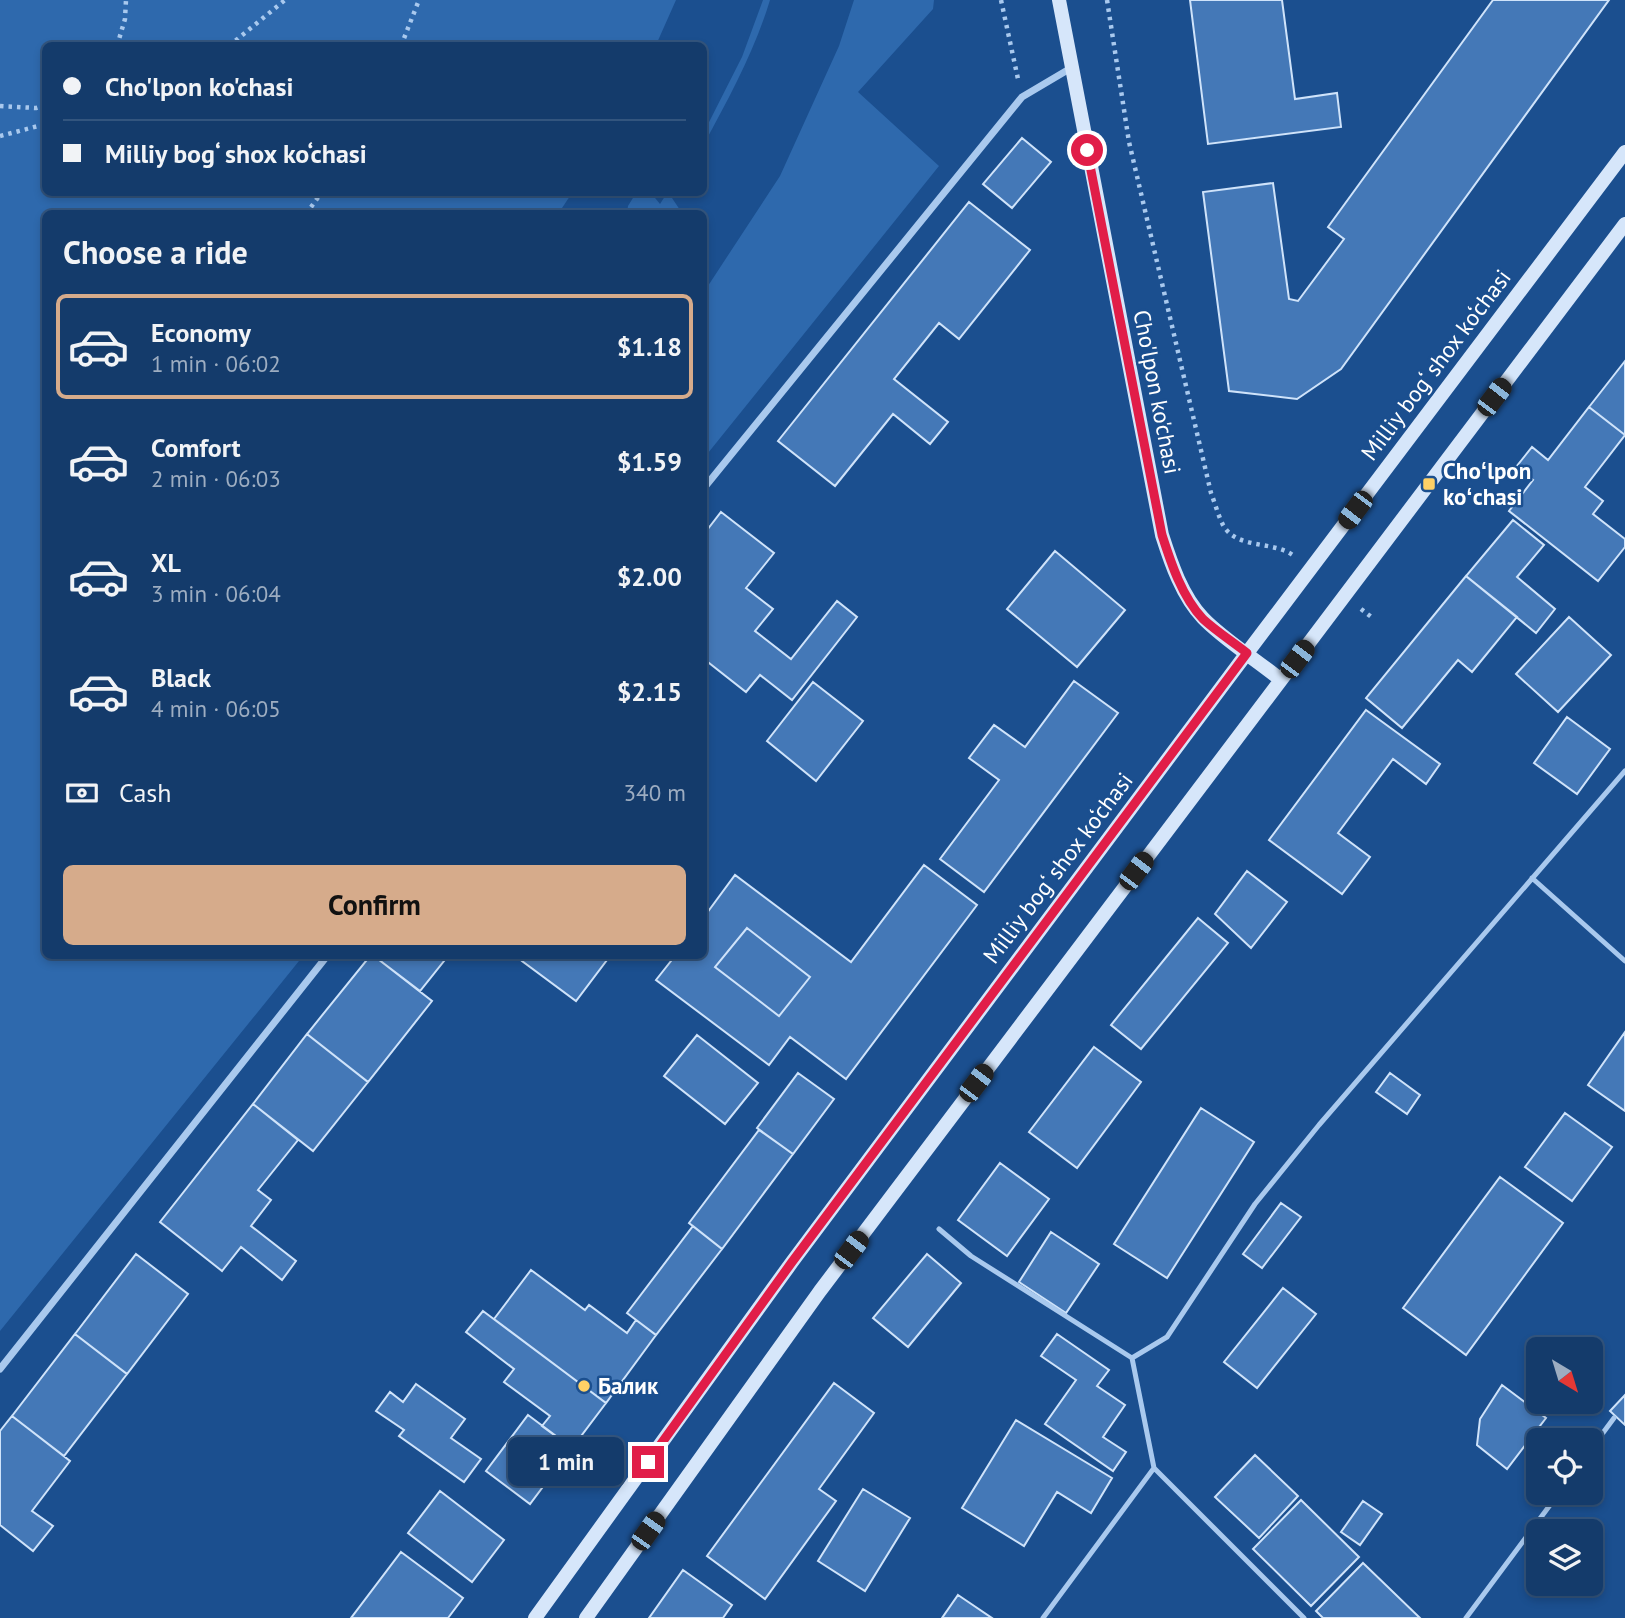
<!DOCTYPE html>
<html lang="en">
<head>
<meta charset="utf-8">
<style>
	body { margin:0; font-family:"PT Sans",sans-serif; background:#1d4271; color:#f1f3f6; height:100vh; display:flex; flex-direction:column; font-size:26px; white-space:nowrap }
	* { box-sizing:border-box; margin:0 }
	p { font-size:23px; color:#9dadc1 }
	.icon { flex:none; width:38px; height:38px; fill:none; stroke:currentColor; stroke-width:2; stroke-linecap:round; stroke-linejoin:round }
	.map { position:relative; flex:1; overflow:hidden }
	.drawer { position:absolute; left:42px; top:210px; width:665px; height:749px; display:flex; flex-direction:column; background:#143b6b; border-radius:10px; box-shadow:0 4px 10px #0003,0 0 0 2px #33557e }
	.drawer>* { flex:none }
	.banner { position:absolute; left:42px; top:42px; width:665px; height:154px; border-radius:10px; box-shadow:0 4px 10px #0003,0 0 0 2px #33557e; display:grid; align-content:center; height:154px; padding:0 21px; background:#143b6b }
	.needle { width:46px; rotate:142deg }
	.fabs { position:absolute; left:1526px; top:1337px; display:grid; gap:14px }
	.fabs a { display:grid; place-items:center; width:77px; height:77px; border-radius:10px; background:#143b6b; box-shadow:0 4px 10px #0003,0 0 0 2px #33557e; font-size:35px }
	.end { position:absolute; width:32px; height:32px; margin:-16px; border:9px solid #e11d48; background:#fff; box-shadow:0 0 0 4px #fff }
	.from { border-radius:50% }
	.bubble { position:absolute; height:49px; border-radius:10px; background:#143b6b; box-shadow:0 4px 10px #0003,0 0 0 2px #33557e; font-size:23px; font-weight:700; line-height:49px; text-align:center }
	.car { position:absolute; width:21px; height:42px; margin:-21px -10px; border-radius:9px; box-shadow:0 0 5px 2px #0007; background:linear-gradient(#222 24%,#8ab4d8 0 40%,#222 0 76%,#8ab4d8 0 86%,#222 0) }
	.banner b { display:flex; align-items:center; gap:24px; height:66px; font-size:26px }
	.banner b+b { border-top:2px solid #33557e }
	.banner i { width:18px; height:18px; background:#f1f3f6 }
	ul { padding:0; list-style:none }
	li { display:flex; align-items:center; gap:21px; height:105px; margin:0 14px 10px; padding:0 7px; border:4px solid transparent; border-radius:10px }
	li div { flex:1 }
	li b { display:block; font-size:26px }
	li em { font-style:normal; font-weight:700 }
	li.on { border-color:#d6ab8b }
	li>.icon { width:63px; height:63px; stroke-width:1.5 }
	h2 { padding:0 21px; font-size:32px; line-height:84px }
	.pay { display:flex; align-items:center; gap:18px; height:77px; padding:0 21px; font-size:26px }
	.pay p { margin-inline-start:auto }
	.cta { display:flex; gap:14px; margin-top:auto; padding:14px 21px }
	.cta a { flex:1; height:80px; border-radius:10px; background:#d6ab8b; color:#111; font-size:28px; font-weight:700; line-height:80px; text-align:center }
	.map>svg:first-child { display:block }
	.green { fill:#2e69ad }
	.building { fill:#4478b7; stroke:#cfe3fa; stroke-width:2; fill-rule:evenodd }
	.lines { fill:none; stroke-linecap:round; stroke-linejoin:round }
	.path { stroke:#a9c9ee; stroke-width:4.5; stroke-dasharray:3.5 5; stroke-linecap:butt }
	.lane { stroke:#a9c9ee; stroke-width:5 }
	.street { stroke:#a9c9ee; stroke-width:7 }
	.secondary { stroke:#d6e6fa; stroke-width:14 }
	.route { stroke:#e11d48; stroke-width:9 }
	.poi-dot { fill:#ffd166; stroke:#1b4f8f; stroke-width:2.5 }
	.labels { text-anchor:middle; stroke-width:5; stroke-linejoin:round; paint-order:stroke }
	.street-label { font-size:23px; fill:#fff; stroke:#1b4f8f }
	.poi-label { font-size:23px; font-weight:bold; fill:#fff; stroke:#1b4f8f; text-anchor:start }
</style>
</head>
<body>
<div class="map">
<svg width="1625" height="1618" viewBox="0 0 1625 1618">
	<rect width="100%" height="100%" fill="#1b4f8f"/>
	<!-- green -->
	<path class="green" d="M0 0H676L656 45 46 46V192L572 193 558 214H46V956H303L0 1331Z
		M763 0H770C755 50 729 98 704 144V132L742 57Z
		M854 0H934L933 9 858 92 939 166 704 458V292L780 176 839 46Z
		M636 193H651L660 204 667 193H675L672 198 682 213H627L628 206Z"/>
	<!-- building -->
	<path class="building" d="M1190 0H1282L1295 99 1337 93 1341 127 1208 144Z
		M1493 0H1609L1341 369 1297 399 1229 391 1203 192 1273 183 1289 299 1298 301 1344 239 1328 227Z
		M1022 138 1051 162 1012 208 983 184Z
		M969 202 1030 250 959 339 939 323 894 379 948 422 930 444 893 414 835 486 778 441Z
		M1625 361V435L1589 407Z
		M1589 407 1625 435 1585 487 1603 501 1593 514 1625 539V547L1598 581 1509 511 1533 480 1516 467 1532 447 1548 460Z
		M721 512 774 553 746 588 773 609 755 631 791 659 837 601 857 617 792 700 760 675 746 692 704 659V534Z
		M1513 520 1544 545 1517 577 1555 609 1536 633 1466 576Z
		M1055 551 1125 610 1077 667 1007 609Z
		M1466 576 1517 617 1472 672 1458 660 1402 728 1366 698Z
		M1569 617 1611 655 1558 712 1516 674Z
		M1074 681 1118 713 984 892 940 859 999 780 969 758 994 725 1025 747Z
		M813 682 863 721 816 781 767 741Z
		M1366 710 1440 764 1426 784 1393 759 1338 833 1370 857 1342 894 1269 840Z
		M1567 717 1610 749 1577 794 1534 763Z
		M924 865 977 905 846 1079 790 1037 769 1065 656 980 675 956H704V917L735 875 851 962ZM747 928 810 977 779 1016 715 967Z
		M1247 871 1287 902 1251 948 1215 914Z
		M1198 918 1228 943 1141 1049 1111 1025Z
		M747 928 810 977 779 1016 715 967Z
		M370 956H374L432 1001 368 1082 307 1034Z
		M374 956H448L420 991Z
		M526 956H610L576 1001 522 961Z
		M1625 1032V1111L1588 1085Z
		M307 1034 368 1082 313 1151 253 1104Z
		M697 1035 758 1083 725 1124 664 1076Z
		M1094 1047 1141 1082 1077 1168 1029 1132Z
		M798 1073 834 1099 793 1154 757 1128Z
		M1390 1073 1420 1095 1407 1114 1376 1092Z
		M253 1104 298 1140 258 1190 271 1200 251 1226 296 1261 282 1280 241 1247 222 1271 160 1222Z
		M1201 1108 1254 1142 1167 1278 1114 1244Z
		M1565 1113 1612 1147 1572 1201 1525 1167Z
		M759 1130 793 1154 722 1249 689 1223Z
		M1000 1163 1049 1199 1007 1256 958 1220Z
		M1500 1177 1563 1223 1466 1355 1403 1308Z
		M1281 1203 1301 1217 1262 1268 1243 1254Z
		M693 1226 722 1249 656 1335 627 1313Z
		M1051 1232 1099 1264 1066 1313 1019 1282Z
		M136 1254 188 1294 127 1374 75 1334Z
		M927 1254 961 1283 908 1347 873 1318Z
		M531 1270 585 1310 589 1305 627 1333 636 1320 656 1335 606 1403 494 1319Z
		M1283 1288 1316 1314 1257 1388 1224 1362Z
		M483 1311 606 1403 572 1448 542 1426 550 1416 504 1382 514 1369 466 1332Z
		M75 1334 127 1374 64 1456 12 1416Z
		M1057 1334 1109 1370 1097 1386 1125 1405 1103 1437 1126 1452 1113 1471 1045 1424 1076 1380 1041 1356Z
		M834 1383 874 1413 819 1489 836 1501 765 1599 707 1556Z
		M416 1384 465 1419 451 1438 481 1459 464 1482 399 1436 404 1430 376 1411 390 1392 403 1402Z
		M1502 1385 1546 1418 1507 1469 1477 1445 1480 1419Z
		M1625 1395V1425L1610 1411Z
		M528 1415 572 1448 530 1504 486 1471Z
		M12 1416 70 1461 32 1511 53 1526 33 1551 0 1525V1431Z
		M1016 1420 1112 1478 1091 1513 1057 1492 1024 1546 962 1508Z
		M1255 1455 1298 1496 1259 1538 1215 1497Z
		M863 1489 910 1518 865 1591 818 1561Z
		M440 1491 504 1540 472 1582 408 1533Z
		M1301 1500 1359 1557 1311 1606 1253 1549Z
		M1363 1501 1382 1514 1360 1545 1341 1532Z
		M401 1552 463 1598 448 1618H351Z
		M1363 1563 1420 1618H1323L1316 1611Z
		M683 1570 732 1605 723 1618H649Z
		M958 1595 992 1618H942Z"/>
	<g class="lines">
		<!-- path -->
		<path class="path" d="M1001 0 1018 79
			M1107 0 1129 142 1211 493C1215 503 1218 515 1223 525 1237 550 1273 540 1294 556
			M117 46 125 19 126 0
			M229 46 285 0
			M401 46 419 0
			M0 106 36 108 46 105
			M0 136 46 124
			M306 214 322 192
			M1361 609 1374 619"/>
		<!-- lane -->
		<path class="lane" d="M1532 878 1625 961
			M939 1229 971 1256 1132 1358
			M1591 1449 1614 1418
			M1154 1468 1304 1618
			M1043 1618 1154 1468 1132 1358 1167 1337 1255 1204 1319 1125 1625 771
			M1466 1618 1559 1493"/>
		<!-- street -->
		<path class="street" d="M704 488 1022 97 1071 68
			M0 1369 327 956"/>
		<!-- secondary -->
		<path class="secondary" d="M1059 0 1162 535C1171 563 1182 596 1203 618 1223 639 1258 661 1281 680
			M535 1618 792 1262 1247 653 1625 152
			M586 1618 820 1291 1625 224"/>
	</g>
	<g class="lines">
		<!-- route -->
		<path class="route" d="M648 1462 792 1262 1247 653C1233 642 1216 631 1203 619 1182 597 1171 563 1162 535L1087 150"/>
	</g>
	<!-- markers -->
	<g class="poi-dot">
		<rect x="1422" y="477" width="14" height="14" rx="3.5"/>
		<circle cx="584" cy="1386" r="7"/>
	</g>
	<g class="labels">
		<!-- street labels -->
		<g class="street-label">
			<text transform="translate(1436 365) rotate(-53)" y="8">Milliy bog‘ shox ko‘chasi</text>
			<text transform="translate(1157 392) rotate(79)" y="8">Cho'lpon ko'chasi</text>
			<text transform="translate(1058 868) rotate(-53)" y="8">Milliy bog‘ shox ko‘chasi</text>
		</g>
		<!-- poi labels -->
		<g class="poi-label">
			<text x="1443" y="479">Choʻlpon<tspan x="1443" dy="26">koʻchasi</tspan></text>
			<text x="598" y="1394">Балик</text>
		</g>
	</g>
</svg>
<div class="fabs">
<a><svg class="needle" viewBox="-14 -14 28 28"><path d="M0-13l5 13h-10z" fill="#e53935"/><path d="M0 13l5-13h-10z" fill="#9dadc1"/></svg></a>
<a><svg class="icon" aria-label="locate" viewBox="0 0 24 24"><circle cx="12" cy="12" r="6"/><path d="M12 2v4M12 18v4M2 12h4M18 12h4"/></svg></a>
<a><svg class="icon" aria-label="layers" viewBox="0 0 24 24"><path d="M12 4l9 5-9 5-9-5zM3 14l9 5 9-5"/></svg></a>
</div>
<i class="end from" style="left:1087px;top:150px"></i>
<i class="end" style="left:648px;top:1462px"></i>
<div class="bubble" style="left:508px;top:1437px;width:116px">1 min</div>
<i class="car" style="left:1494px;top:397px;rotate:37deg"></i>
<i class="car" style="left:1355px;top:510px;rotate:217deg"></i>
<i class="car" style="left:1297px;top:659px;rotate:37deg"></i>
<i class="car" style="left:1136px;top:871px;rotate:37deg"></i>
<i class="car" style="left:976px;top:1083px;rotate:37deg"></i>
<i class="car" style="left:851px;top:1250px;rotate:37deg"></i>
<i class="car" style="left:648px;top:1531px;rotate:35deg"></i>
<div class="banner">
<b><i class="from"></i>Cho'lpon ko'chasi</b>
<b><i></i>Milliy bog‘ shox ko‘chasi</b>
</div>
<section class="drawer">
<h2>Choose a ride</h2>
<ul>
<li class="on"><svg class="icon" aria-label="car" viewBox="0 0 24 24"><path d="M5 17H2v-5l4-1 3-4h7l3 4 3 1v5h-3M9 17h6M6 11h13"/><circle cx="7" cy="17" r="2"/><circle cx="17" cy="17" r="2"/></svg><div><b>Economy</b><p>1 min · 06:02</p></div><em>$1.18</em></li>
<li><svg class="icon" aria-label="car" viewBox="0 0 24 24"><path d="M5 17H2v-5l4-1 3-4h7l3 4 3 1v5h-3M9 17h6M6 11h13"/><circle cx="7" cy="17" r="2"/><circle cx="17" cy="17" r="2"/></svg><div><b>Comfort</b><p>2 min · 06:03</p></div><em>$1.59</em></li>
<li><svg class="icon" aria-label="car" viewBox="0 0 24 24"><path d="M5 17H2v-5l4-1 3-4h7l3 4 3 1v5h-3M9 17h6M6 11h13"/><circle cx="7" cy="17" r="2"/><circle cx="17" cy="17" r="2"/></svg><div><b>XL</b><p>3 min · 06:04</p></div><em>$2.00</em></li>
<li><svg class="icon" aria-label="car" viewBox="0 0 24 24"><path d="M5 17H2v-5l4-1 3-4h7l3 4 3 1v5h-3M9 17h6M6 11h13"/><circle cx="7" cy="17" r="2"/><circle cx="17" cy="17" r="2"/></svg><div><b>Black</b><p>4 min · 06:05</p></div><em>$2.15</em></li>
</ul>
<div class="pay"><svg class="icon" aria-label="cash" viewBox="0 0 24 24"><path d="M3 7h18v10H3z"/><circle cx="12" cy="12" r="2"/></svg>Cash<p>340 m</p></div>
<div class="cta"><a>Confirm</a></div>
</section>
</div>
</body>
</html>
